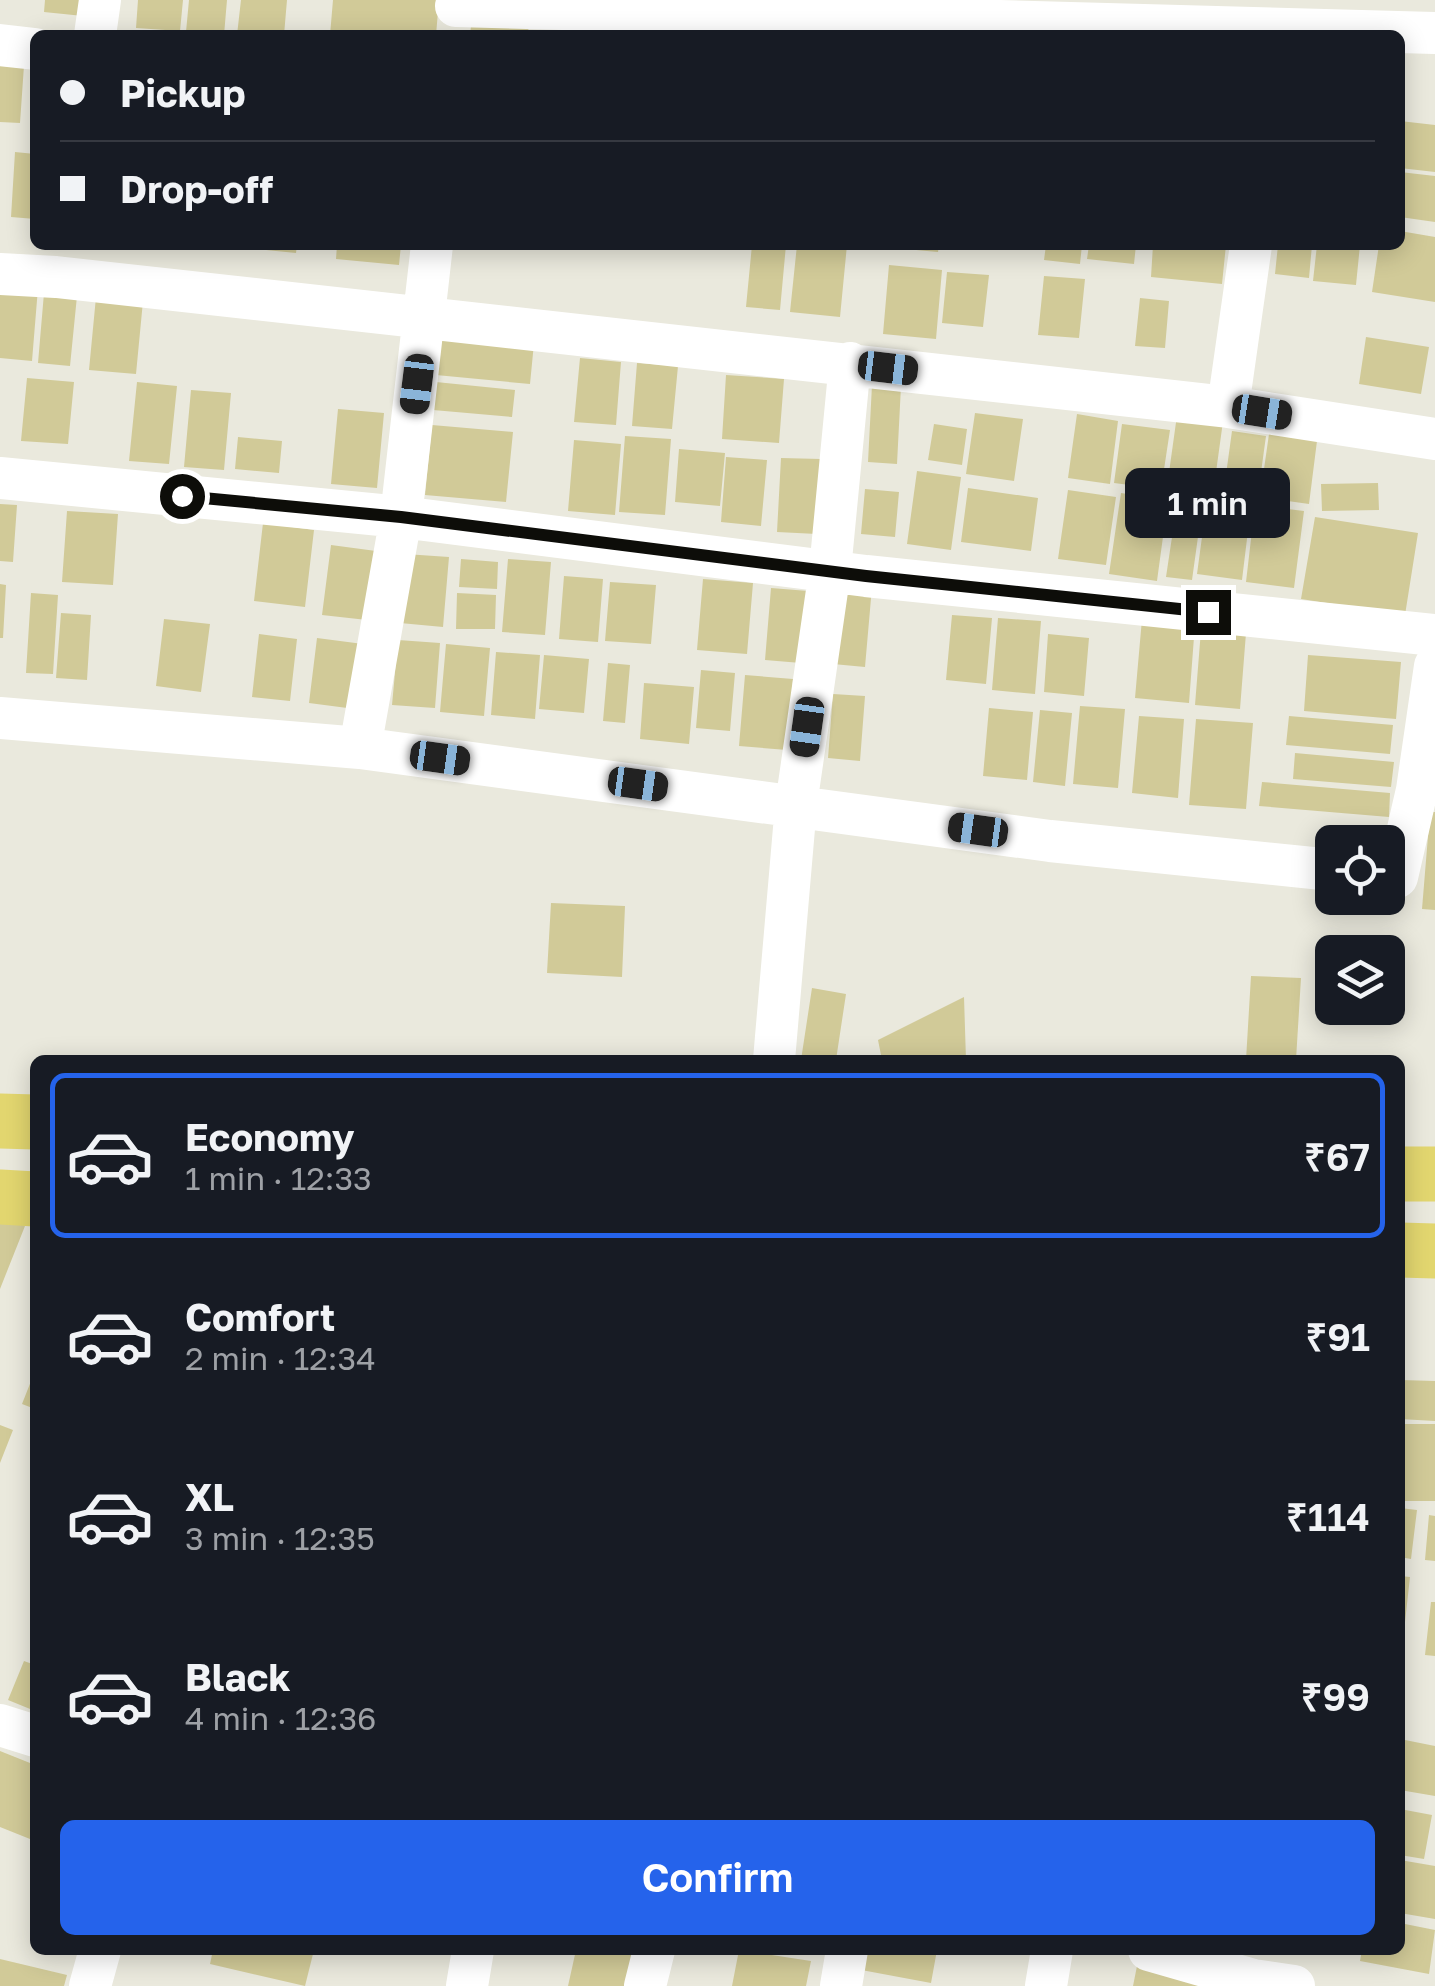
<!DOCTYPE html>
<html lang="en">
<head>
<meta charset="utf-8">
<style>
	body { margin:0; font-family:"Golos Text",sans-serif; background:#242831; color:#f1f3f6; height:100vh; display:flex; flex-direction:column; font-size:38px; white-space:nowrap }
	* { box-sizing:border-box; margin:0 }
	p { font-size:32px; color:#9ea1a6 }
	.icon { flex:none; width:55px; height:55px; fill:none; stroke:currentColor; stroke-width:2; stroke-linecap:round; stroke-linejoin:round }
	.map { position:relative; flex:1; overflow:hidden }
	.drawer { position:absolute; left:30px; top:1055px; width:1375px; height:900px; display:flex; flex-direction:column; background:#171b24; border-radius:15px; box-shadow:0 5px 25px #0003 }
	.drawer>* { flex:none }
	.hud { position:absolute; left:30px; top:30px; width:1375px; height:220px; border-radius:15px; box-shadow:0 5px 25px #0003; display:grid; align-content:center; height:220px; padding:0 30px; background:#171b24 }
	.fabs { position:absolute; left:1315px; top:825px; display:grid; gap:20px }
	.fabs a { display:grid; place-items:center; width:90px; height:90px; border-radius:15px; background:#171b24; box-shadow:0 5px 25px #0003; font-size:50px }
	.end { position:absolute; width:45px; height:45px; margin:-22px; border:12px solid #0d0d09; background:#fff; box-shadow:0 0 0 5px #fff }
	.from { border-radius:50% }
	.bubble { position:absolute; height:70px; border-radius:15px; background:#171b24; box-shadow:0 5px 25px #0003; font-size:32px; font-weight:600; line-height:70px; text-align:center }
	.car { position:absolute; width:30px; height:60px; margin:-30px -15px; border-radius:12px; box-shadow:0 0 8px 2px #0007; background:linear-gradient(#222 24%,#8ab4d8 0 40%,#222 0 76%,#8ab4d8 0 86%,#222 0) }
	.hud b { display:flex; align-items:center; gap:35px; height:95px; font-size:38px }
	.hud b+b { border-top:2px solid #363941 }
	.hud i { width:25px; height:25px; background:#f1f3f6 }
	ul { padding:18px 0 0; list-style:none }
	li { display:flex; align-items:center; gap:30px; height:165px; margin:0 20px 15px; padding:0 10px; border:5px solid transparent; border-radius:15px }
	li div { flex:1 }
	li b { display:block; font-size:38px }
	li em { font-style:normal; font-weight:600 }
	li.on { border-color:#2563eb }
	li>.icon { width:90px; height:90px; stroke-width:1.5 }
	.button { display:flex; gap:20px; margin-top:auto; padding:20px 30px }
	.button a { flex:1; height:115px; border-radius:15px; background:#2563eb; color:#fff; font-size:40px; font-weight:600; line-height:115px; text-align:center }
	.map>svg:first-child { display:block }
	.building { fill:#d1ca98 }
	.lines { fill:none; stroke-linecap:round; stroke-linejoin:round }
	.minor { stroke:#fff; stroke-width:42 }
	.primary { stroke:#e2d66f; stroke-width:55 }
	.route { stroke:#0d0d09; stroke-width:12 }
</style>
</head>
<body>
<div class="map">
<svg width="1435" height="1986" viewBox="0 0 1435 1986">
	<rect width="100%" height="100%" fill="#eae9dd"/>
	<!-- building -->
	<path class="building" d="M45 0H95L93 17 44 12Z
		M138 0H183L180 31 136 28Z
		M189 0H227L224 35 186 32Z
		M241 0H287L284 35H237Z
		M333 0H439L436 35H330Z
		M472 17 529 21 528 35H470Z
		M0 50 25 51 20 123 0 122Z
		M1400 121 1435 125V172L1400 168Z
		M15 152 35 154V219L11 217Z
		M1400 172 1435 176V222L1400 217Z
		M1400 231 1435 237V302L1372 292 1379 245H1400Z
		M266 245H297L296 253 266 250Z
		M337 245H401L399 265 336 259Z
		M752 245H786L780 310 746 307Z
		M797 245H847L840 317 790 312Z
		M894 245H939L938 252 894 248Z
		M1046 245H1082L1080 264 1044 260Z
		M1089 245H1136L1134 264 1087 259Z
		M1153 245H1226L1222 284 1151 277Z
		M1278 245H1312L1309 278 1275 274Z
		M1317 245H1360L1356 285 1313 281Z
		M889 265 942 270 936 339 883 334Z
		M947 272 989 275 983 327 942 323Z
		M1044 276 1085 279 1079 338 1038 335Z
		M0 284 38 288 32 361 0 358Z
		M44 293 77 296 70 366 38 363Z
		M96 297 143 301 136 374 89 370Z
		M1140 298 1169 301 1165 348 1135 346Z
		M439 334 534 343 530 384 436 375Z
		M1366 337 1429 347 1421 394 1359 384Z
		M580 358 621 362 616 425 574 422Z
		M637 363 678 366 672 429 632 426Z
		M726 375 784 379 779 443 722 439Z
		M27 378 74 382 68 444 21 441Z
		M137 382 177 386 169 464 129 461Z
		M436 382 515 390 512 417 433 410Z
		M872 385 901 386 897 464 868 462Z
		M191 390 231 393 224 470 184 467Z
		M1178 408 1224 414 1213 494 1167 487Z
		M338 409 384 413 377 488 331 484Z
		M975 413 1023 419 1014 481 966 474Z
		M1077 414 1118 421 1110 484 1068 478Z
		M934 424 967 429 962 465 928 460Z
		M1122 424 1170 430 1161 489 1114 483Z
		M432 425 513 432 506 502 425 495Z
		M1270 427 1318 433 1309 504 1260 497Z
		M1232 431 1266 436 1258 494 1224 489Z
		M625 436 671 439 665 515 619 512Z
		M238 437 282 441 279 473 235 469Z
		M574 440 621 444 615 515 568 511Z
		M679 449 725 453 720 506 675 502Z
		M726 457 767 460 761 526 721 522Z
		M781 458 821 459 817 534 777 532Z
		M917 471 961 477 951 550 907 544Z
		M1378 483 1379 510 1322 511 1321 484Z
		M968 488 1038 498 1031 551 961 542Z
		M865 489 899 492 895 537 861 534Z
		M1068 490 1116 497 1106 565 1058 559Z
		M1121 493 1168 500 1157 581 1109 574Z
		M1207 500 1251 506 1242 580 1197 574Z
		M0 504 17 505 13 562 0 561Z
		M1177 504 1202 508 1192 580 1166 577Z
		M1255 505 1304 511 1294 588 1246 582Z
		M67 511 118 514 113 585 62 582Z
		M1315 517 1418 533 1405 615 1301 599Z
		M263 523 314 530 305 607 254 601Z
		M331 545 376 551 367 620 322 615Z
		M405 554 449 557 443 627 400 623Z
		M461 559 498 562 497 589 459 587Z
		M508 559 551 562 545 635 502 632Z
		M564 576 603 579 598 642 559 639Z
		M703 579 753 583 747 654 697 650Z
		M610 582 656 585 651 644 605 641Z
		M0 584 6 585 3 638H0Z
		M839 584 872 587 865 667 833 664Z
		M771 588 808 591 801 663 765 660Z
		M31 593 58 595 53 674 26 673Z
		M457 593 496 595 495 629H456Z
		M61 613 91 615 87 680 56 678Z
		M952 615 992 618 986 684 946 680Z
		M998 618 1041 621 1035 694 992 690Z
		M164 619 210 624 201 692 156 686Z
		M1142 619 1195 624 1189 703 1135 698Z
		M1201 630 1246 633 1240 709 1195 705Z
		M259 634 297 639 290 701 252 697Z
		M1048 634 1089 638 1084 696 1044 692Z
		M317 638 363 644 355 709 309 703Z
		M398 640 440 643 435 708 392 705Z
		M446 644 490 648 484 716 440 712Z
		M496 652 540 655 535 719 491 715Z
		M544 655 589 659 584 713 539 709Z
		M1308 655 1401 662 1396 719 1304 711Z
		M608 663 630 665 625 723 603 721Z
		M701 670 735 673 730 731 696 728Z
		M745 675 793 679 787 750 739 746Z
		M644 683 694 687 689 744 640 739Z
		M833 694 865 696 860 761 828 758Z
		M1080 706 1125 709 1118 788 1073 784Z
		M989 708 1033 712 1027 780 983 776Z
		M1040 710 1072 713 1065 786 1033 782Z
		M1139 716 1184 719 1178 798 1132 793Z
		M1289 716 1393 725 1390 754 1286 745Z
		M1196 719 1253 723 1246 809 1189 805Z
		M1295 753 1394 762 1391 787 1293 779Z
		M1262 782 1390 793 1389 817 1259 806Z
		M1430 812H1435V910L1422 909Z
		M551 903 625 906 622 977 547 973Z
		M1251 976 1301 978 1296 1060H1246Z
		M812 988 846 994 836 1060H801Z
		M964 997 966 1060H882L878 1040Z
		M0 1216 25 1226 0 1289Z
		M35 1371V1409L22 1404Z
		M1400 1380 1435 1381V1421L1400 1419Z
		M1400 1424H1435V1501H1400Z
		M0 1425 13 1430 0 1463Z
		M1400 1508 1417 1510 1411 1559 1400 1557Z
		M1429 1515 1435 1516V1561L1425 1560Z
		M1400 1576 1410 1577 1403 1640 1400 1639Z
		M1431 1602H1435V1656L1425 1655Z
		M24 1661 35 1665V1711L8 1700Z
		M1400 1739 1435 1746V1796L1400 1790Z
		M0 1751 35 1765V1841L0 1827Z
		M1400 1809 1432 1815 1424 1859 1400 1855Z
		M1400 1860 1435 1866V1919L1400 1913Z
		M1400 1923 1435 1930 1429 1974 1360 1961 1362 1950H1400Z
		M213 1950H314L305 1986 210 1964Z
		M576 1950H641L633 1986H568Z
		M739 1950 811 1961 806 1986H732Z
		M860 1950H937L931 1983 856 1969Z
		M1139 1956 1204 1986H1133Z
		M0 1959 67 1975 64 1986H0Z"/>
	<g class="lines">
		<!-- minor -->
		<path class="minor" d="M456 6 1435 33
			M95 35 100 0
			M0 45 35 49
			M0 274 56 277 1228 407 1435 439
			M1228 407 1251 245
			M0 478 401 517 866 576 1435 635
			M0 718 360 748 1050 841 1332 870
			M360 748 401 517 432 245
			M1388 876 1397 877 1417 790 1435 666
			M774 1060 796 805 830 570 850 363
			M0 1725 35 1736
			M1149 1950 1253 1980 1294 1986
			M90 1986 100 1950
			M467 1986 473 1950
			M645 1986 654 1950
			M841 1986 847 1950
			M1046 1986 1052 1950"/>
		<!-- primary -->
		<path class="primary" d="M0 1121 35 1122
			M1400 1174H1435
			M0 1197 35 1199
			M1400 1250 1435 1251"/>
	</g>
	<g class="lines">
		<!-- route -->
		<path class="route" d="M182 496 401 517 866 576 1208 612"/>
	</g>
</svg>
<div class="fabs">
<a><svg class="icon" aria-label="locate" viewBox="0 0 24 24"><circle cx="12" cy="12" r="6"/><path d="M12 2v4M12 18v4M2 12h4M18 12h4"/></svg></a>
<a><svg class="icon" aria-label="layers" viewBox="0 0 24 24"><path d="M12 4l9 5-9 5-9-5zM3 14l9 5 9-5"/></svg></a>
</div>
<i class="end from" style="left:182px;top:496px"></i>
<i class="end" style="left:1208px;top:612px"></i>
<div class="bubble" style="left:1125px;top:468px;width:165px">1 min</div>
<i class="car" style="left:888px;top:368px;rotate:97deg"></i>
<i class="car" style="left:417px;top:384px;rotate:187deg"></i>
<i class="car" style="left:1262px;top:412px;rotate:99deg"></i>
<i class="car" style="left:807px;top:727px;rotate:188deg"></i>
<i class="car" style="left:440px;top:758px;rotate:98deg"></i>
<i class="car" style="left:638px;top:784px;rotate:98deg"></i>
<i class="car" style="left:978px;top:830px;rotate:278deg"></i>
<div class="hud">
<b><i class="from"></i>Pickup</b>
<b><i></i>Drop-off</b>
</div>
<section class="drawer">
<ul>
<li class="on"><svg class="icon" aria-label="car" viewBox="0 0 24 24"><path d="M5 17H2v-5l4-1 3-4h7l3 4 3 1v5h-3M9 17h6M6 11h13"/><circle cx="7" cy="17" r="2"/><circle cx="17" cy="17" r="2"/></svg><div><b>Economy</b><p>1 min · 12:33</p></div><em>₹67</em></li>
<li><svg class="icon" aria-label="car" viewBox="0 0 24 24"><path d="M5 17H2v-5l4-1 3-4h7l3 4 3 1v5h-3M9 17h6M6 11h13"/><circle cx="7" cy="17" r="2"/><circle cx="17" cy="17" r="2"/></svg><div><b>Comfort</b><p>2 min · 12:34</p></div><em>₹91</em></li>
<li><svg class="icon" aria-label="car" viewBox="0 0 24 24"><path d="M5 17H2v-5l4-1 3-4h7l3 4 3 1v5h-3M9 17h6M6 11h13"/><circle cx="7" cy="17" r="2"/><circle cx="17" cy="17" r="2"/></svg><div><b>XL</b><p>3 min · 12:35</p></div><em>₹114</em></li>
<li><svg class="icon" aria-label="car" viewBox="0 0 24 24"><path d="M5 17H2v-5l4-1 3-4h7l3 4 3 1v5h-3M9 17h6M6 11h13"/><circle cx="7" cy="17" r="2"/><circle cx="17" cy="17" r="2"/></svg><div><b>Black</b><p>4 min · 12:36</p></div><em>₹99</em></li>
</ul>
<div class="button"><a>Confirm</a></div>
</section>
</div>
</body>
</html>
